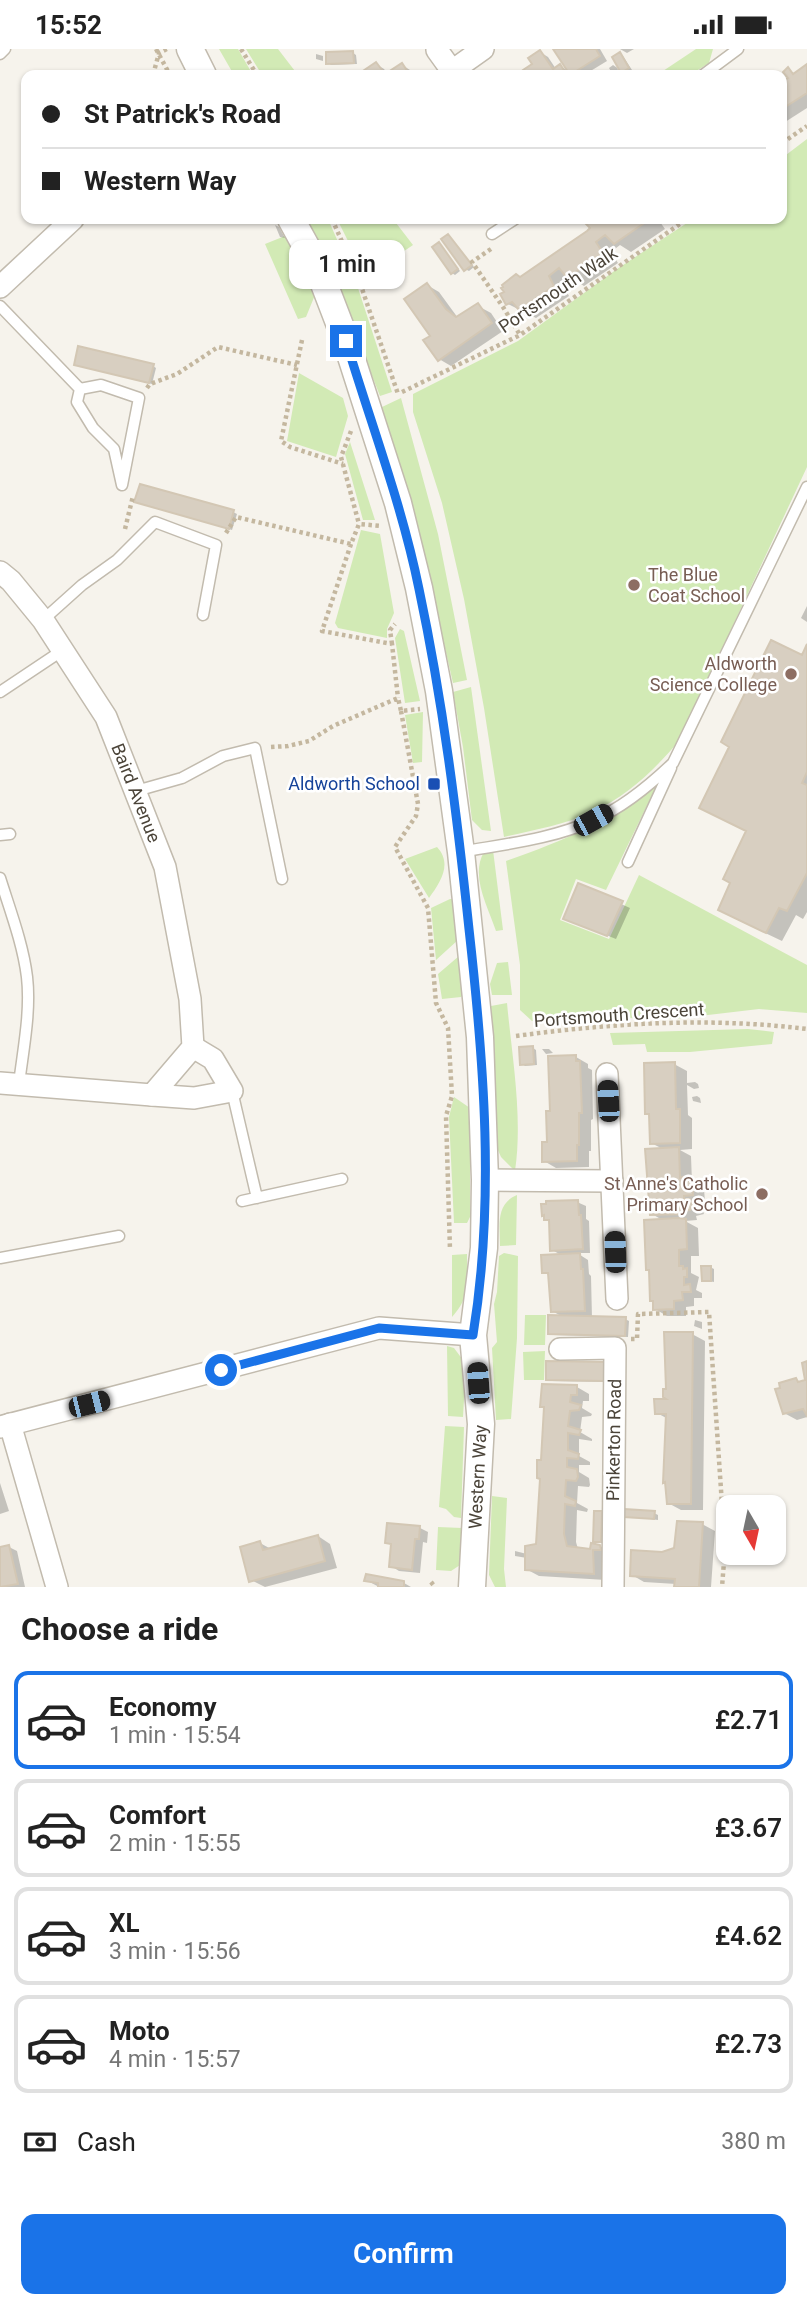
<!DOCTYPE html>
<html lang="en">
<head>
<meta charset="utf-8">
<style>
	body { margin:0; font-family:Roboto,sans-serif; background:#f2f2f2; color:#222; height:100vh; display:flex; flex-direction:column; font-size:26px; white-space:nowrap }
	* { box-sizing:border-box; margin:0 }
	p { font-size:23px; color:#767676 }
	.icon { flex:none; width:38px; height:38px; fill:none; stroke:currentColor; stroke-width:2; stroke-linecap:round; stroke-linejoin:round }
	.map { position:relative; height:1538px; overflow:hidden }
	.panel { display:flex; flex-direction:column; background:#fff; flex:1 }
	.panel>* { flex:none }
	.top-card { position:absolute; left:21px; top:21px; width:766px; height:154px; border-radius:14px; box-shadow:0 2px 5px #0004; display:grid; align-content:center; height:154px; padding:0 21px; background:#fff }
	.needle { width:46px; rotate:171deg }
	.buttons { position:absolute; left:716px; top:1446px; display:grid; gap:14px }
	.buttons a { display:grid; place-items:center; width:70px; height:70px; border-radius:14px; background:#fff; box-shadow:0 2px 5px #0004; font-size:35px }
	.end { position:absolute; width:32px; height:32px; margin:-16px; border:9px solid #1a73e8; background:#fff; box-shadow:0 0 0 4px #fff }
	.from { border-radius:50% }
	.bubble { position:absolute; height:49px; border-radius:14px; background:#fff; box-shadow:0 2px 5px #0004; font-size:23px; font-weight:600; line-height:49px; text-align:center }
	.car { position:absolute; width:21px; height:42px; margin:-21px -10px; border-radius:9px; box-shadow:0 0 5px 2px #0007; background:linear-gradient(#222 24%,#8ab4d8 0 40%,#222 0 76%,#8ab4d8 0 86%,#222 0) }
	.top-card b { display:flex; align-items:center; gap:24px; height:66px; font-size:26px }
	.top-card b+b { border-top:2px solid #e0e0e0 }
	.top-card i { width:18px; height:18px; background:#222 }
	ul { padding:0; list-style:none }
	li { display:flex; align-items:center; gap:21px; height:98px; margin:0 14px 10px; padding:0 7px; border:4px solid #e0e0e0; border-radius:14px }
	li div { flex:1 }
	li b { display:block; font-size:26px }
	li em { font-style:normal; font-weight:600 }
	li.selected { border-color:#1a73e8 }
	li>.icon { width:63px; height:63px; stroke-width:1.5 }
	h2 { padding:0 21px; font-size:32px; line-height:84px }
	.pay { display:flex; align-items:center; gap:18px; height:77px; padding:0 21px; font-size:26px }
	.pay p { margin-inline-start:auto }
	.button { display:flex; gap:14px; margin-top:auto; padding:14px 21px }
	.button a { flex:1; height:80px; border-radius:14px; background:#1a73e8; color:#fff; font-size:28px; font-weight:600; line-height:80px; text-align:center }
	.status { display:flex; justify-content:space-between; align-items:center; height:49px; padding:0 35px; background:#fff; direction:ltr }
	.status svg { height:19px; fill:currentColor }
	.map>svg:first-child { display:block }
	.green { fill:#d2eab5 }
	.shadow { fill:#0003 }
	.building { fill:#d8cfc1; stroke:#d3c7b4; stroke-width:2 }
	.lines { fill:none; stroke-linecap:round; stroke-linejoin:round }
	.service-casing { stroke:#c2bbae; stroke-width:13 }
	.minor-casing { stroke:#c2bbae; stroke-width:24 }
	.tertiary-casing { stroke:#c2bbae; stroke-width:29 }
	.path { stroke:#c4b79f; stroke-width:4.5; stroke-dasharray:3.5 3.5; stroke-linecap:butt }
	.service { stroke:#fff; stroke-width:10 }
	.minor { stroke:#fff; stroke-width:21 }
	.tertiary { stroke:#fff; stroke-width:26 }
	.route { stroke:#1a73e8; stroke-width:9 }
	.education-dot { fill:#8d6e63; stroke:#fff; stroke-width:2.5 }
	.transit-dot { fill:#1a4fb4; stroke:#fff; stroke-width:2.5 }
	.labels { text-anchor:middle; stroke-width:5; stroke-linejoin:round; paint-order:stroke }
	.street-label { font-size:18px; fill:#4b4439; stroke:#fff }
	.education-label { font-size:18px; fill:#785e54; stroke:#fff; text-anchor:end }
	.transit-label { font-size:18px; fill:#164399; stroke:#fff; text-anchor:end }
</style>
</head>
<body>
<div class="status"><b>15:52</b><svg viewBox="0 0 49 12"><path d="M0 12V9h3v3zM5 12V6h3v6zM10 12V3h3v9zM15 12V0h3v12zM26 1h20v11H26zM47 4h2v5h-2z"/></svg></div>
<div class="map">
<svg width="807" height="1538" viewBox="0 0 807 1538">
	<rect width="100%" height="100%" fill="#f6f3ec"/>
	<!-- green -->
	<path class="green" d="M219 0H238L253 26H234Z
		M246 0H278L298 26H262Z
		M696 0H713L709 14 690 26H657Z
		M807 90V418L679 692C654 721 628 747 592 763 565 776 533 781 504 788L484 659 464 550 442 454 413 363V345L518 292 617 220 693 170H782V109Z
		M307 170H328L357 236 392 343 380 347 343 253Z
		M337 170H393L413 196 366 228Z
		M285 187 315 246 306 268 298 270 265 195Z
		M299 324 343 349 348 367 336 408 287 392Z
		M401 349 438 485 467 631 453 634 415 468 382 358Z
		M350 393 375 471H363L345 405Z
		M361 481 380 485 394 564 387 580V589L338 579 335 574Z
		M400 580 404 582 420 652 405 654 395 589Z
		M471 638 491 782 482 781 472 771 463 698 453 643Z
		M423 663 422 713 413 714 405 666Z
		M657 736 606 841 576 830 560 871 609 890 639 826 807 916V964L759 960 674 970 578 968 532 972 520 961V916L506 812C565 791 607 774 657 736Z
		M437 798C453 815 440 834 429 849L405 810Z
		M493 801 503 881 496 882C488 858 470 827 484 803Z
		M450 850H456L458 891 436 911 431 859Z
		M459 907 464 944 461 948 442 950 438 925Z
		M508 913 512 946H492L490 935 497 914Z
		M507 954C512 1008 523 1068 515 1122L501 1108 497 1099 491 957Z
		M748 980 774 983 772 995 690 1003H647L645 995 613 996 610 984Z
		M454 1048 470 1059V1168L467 1174H454L449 1068Z
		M517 1146 516 1196 500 1197C500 1177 495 1155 517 1146Z
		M504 1204 518 1207 517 1289 511 1370 496 1371 492 1299 497 1293 494 1255 497 1243 499 1207Z
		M467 1205C467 1233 472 1245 452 1268V1206Z
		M525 1266H546L545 1296H524Z
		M447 1297 454 1299 466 1315 463 1368 448 1367Z
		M545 1302 544 1331H524L523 1303Z
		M445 1377 464 1378 461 1469 454 1468 446 1460 439 1458Z
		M492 1447 507 1449 504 1520 506 1538H495L489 1526Z
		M438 1478 462 1479 460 1516 451 1522 436 1521Z"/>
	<!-- shadow -->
	<path class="shadow" d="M555 0H600L607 12 584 26H528L525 22 534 16 540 3 548 8 556 20 560 17 570 23Z
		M620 0H634L627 4Z
		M353 4 356 6 357 15 331 16 328 14Z
		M316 5 323 7V12L316 10Z
		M620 5 623 7 632 21 630 22 636 26H628L617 19 621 26H613L609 19 613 16 622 22Z
		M376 15 384 20 388 25 402 16 410 21 414 26H360Z
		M807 18V59L782 75V35L791 30 788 21 796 25Z
		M605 170H658L665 180 631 203 620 196 611 203 618 214 584 237 573 230 564 237 569 247 536 269 508 255 521 229Z
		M275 176 279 178 285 189 280 188Z
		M448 187 474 218 469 222 465 220Z
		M439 195 460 222 455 226 452 224Z
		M427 236 439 243 458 269 478 257 491 264 503 282 451 317 439 310 432 287Z
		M79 317H153L156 319 152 335Z
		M140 454 233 463 237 465 232 481Z
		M807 557V573L801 569Z
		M807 599V863L803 870 796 866 782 892 736 870 732 834Z
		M579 836 630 859 616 890 573 873Z
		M533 999 536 1001 537 1016 525 1017 522 1015Z
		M542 1000H549L553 1004 546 1005Z
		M576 1008 588 1015V1019L592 1021 593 1070 591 1071V1102H589V1118L556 1119 544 1112 549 1095 551 1063Z
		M674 1015 687 1022V1034L695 1033 698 1035 699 1039 694 1040 687 1036 688 1066 692 1069V1100L680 1101 691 1107 692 1133 704 1140 705 1153H691L702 1159 704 1165 696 1167 697 1171 685 1172 698 1179 699 1207H691V1224L699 1228 696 1241 702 1244V1249H694V1257L686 1258V1267H667L655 1260 664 1172 652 1165 663 1100 651 1094V1066L647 1064Z
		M697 1047 700 1049 701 1054 693 1052 692 1048Z
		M577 1153 586 1157V1170L589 1172 590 1204H577L588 1211 589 1225 591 1227 592 1269 625 1270 629 1272 628 1288 553 1286 550 1284 563 1268 552 1262 550 1227 544 1223 563 1207 552 1201 551 1173 543 1166Z
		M710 1218 714 1220V1233L703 1231Z
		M695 1271 702 1273V1280L694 1277Z
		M692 1285 705 1292 703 1461H681L668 1454V1370L657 1364 673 1352 667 1342Z
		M548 1314 609 1333 551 1332 548 1330Z
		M796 1331 801 1334 807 1332V1368L797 1371 784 1364Z
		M577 1338 589 1345V1352H583L582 1359 592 1365 591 1367 582 1368 580 1383 592 1390V1392L579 1390V1407L590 1413V1416H579V1423L589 1429 590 1436 589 1438 578 1437 577 1454 588 1460 587 1463 577 1461 576 1493 578 1500 591 1501 600 1497 612 1505 606 1531 539 1527 526 1520 527 1509 515 1507V1502L527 1505 538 1496 546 1359 542 1357Z
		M0 1434 9 1462 0 1465Z
		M601 1464 605 1466 604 1494 595 1492Z
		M654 1464 658 1466V1471L626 1467Z
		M702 1475 715 1482 711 1538H676V1535L644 1533 632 1526 662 1504 676 1501Z
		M420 1479 428 1483 427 1494 423 1493 420 1524 399 1522 391 1517 393 1496 387 1493Z
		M318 1487 330 1495 337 1519 265 1538 251 1531 260 1494 271 1500Z
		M9 1498 17 1502 25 1538H0V1500Z
		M366 1531 404 1534 411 1538H379Z"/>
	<!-- building -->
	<path class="building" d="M553 0H596L600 7 570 26Z
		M540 1 553 20 560 15 567 26H526L523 21 532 15 528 9Z
		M353 2 354 14 326 15V3Z
		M620 3 629 19 621 24 612 8Z
		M376 13 385 25 402 14 410 26H357Z
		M807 15V44L782 60V33L788 29 783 23 788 18 793 25Z
		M593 170 597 173 602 170H650L614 195 605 186 596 193 603 204 567 229 559 219 549 227 554 237 519 261 512 253 506 256 500 245 504 243 501 239 503 238 502 236 516 225 520 228 587 182 590 179 586 175Z
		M448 185 472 216 464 222 441 190Z
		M439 193 458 220 451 225 432 198Z
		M427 234 446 260 456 268 478 254 492 274 438 312 423 291 430 287 404 250Z
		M78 297 154 315 149 334 74 316Z
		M140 435 234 461 229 480 134 453Z
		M771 591 802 606 807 595V723L802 734 807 736V824L787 862 779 859 766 884 718 861 730 834 723 830 746 782 699 759 729 698 721 693Z
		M578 834 623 852 607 887 563 870Z
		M533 997 534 1015 520 1016 519 998Z
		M576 1006V1012H580L582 1064H579V1096H577V1112L542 1113V1093H547L546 1062H550L548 1007Z
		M675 1013 676 1060H680V1094L650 1095 649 1065H645L644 1014Z
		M679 1098 680 1129 683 1128 684 1132 692 1131 693 1146 684 1147V1150H690L692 1157 690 1161H685V1165L650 1166 645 1100Z
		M578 1151 579 1166H581L583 1200 550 1202 549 1171H544V1166L542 1167 541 1155H546V1152Z
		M678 1169 686 1170 687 1200 679 1201V1217H683V1220L687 1219V1228H684V1236L690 1235 691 1243H682L683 1251 674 1252V1260L653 1261V1252H650L649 1221H646L644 1171Z
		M580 1204 581 1220H583L585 1262 551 1263 548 1224H542L541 1206Z
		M701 1217H711V1232H702Z
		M548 1266 626 1268 625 1287 548 1285Z
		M664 1283H693L691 1455H667L665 1433 663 1434 666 1365H655L654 1350H666L663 1348V1340H666Z
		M546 1312 606 1313V1332L546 1331Z
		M807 1312V1367L803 1360 783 1365 775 1340 780 1339 779 1334 796 1329 798 1333 805 1331 802 1314Z
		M542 1335 577 1336V1346H571L570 1353 581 1356 579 1361 570 1362 568 1377 581 1381 579 1386 568 1384V1401L579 1405 578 1410 567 1409V1418L577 1420 578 1428 576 1432 566 1431 565 1447 576 1452 575 1457 565 1455 564 1485 567 1497 590 1500 591 1494 600 1496 601 1501H593L594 1525 525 1521V1497L536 1495 540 1430 537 1429V1411H541L544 1358H540Z
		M624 1460 655 1462 654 1470 624 1468Z
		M594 1462H602L601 1493H593Z
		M677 1472 703 1473 699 1538H674L675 1530 630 1527 631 1501 662 1503 674 1499Z
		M387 1474 420 1477 419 1490H415L412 1521 389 1518 391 1495 385 1494Z
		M318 1486 325 1512 249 1533 240 1498 260 1492 263 1501Z
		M9 1496 18 1535 0 1538V1498Z
		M366 1525 404 1532V1538H378V1534L364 1532Z"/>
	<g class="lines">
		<defs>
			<path id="service" d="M0 5 5 0
				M703 26 738 0
				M492 185 515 170
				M0 257 80 340
				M101 336 139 349 122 436 114 400 93 379 77 353 80 340Z
				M43 571 82 536 117 511 155 473 216 496 203 566
				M0 643 63 601
				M136 742 182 729 223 707 255 699 282 830
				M0 786 10 785
				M461 803C505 795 553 790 594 771 624 758 650 736 673 714L807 438
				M628 813 671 719
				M0 829C10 861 23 895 27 928 31 963 23 1001 19 1035
				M232 1042 257 1149
				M242 1152 342 1130
				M0 1209 119 1187"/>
			<g id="minor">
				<path d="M437 1 455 26"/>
				<path d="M452 22 483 0"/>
				<path d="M0 238 73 170"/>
				<path id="s1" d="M0 523 11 532 43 571 106 668 165 818 190 950 193 998 152 1046 0 1034"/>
				<path d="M607 1025 617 1250"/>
				<path d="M152 1046 194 1049 232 1042 213 1010 193 998"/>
				<path d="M485 1131 612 1132"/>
				<path d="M560 1300 615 1299 613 1538"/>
				<path d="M10 1375 57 1538"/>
				<path d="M0 1378 379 1279 473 1286"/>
			</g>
			<path id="tertiary" d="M190 0 203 26
				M291 170 318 219 346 292 398 454 419 539 439 642 461 803 480 988 485 1131 484 1199 473 1286 481 1375 472 1538"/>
		</defs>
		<!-- service casing -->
		<use href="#service" class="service-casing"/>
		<!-- minor casing -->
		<use href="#minor" class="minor-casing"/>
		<!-- tertiary casing -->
		<use href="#tertiary" class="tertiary-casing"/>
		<!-- path -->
		<path class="path" d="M156 0 170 26
			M241 0 257 26
			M153 26 159 4 167 0
			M782 94 807 77
			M332 170 359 231 398 345
			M491 200 472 213 503 258 520 286
			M302 291 281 392 290 398 343 415
			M147 339 150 335 177 325 218 298 297 316
			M402 343 520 286 687 170
			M351 382 341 408 359 475
			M125 480 133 447
			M226 484 236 468 351 495 359 475 381 477
			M351 495 322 582 392 595 398 649
			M392 595 390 581 395 575
			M401 662 418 755 416 767 395 798 428 859 436 954 448 979 452 1047 446 1067 450 1201
			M271 698 288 697 309 692 333 677 398 649 401 662 420 660
			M516 987C613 974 709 968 807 980
			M631 1290H637L638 1265 709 1263 725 1500 722 1538
			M431 1533 435 1538"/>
		<!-- service -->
		<use href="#service" class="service"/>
		<!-- minor -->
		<use href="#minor" class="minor"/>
		<!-- tertiary -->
		<use href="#tertiary" class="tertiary"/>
	</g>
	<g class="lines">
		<!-- route -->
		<path class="route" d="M221 1321 379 1279 473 1286C495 1152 484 1014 469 880 457 766 443 653 419 540 402 456 371 375 346 292"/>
	</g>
	<!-- markers -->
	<g class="education-dot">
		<circle cx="634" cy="536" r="7"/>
		<circle cx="791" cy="625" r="7"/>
		<circle cx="762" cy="1145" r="7"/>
	</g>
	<rect class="transit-dot" x="427" y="728" width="14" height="14" rx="3.5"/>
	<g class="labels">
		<!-- street labels -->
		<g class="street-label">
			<text transform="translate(558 241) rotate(-34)" y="6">Portsmouth Walk</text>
			<text dy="6" stroke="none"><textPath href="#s1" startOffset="262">Baird Avenue</textPath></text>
			<text transform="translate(619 966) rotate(-4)" y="6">Portsmouth Crescent</text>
			<text transform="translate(614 1391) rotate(-89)" y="6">Pinkerton Road</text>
			<text transform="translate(478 1428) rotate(-87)" y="6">Western Way</text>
		</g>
		<!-- education labels -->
		<g class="education-label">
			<text x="648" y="532" text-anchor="start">The Blue<tspan x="648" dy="21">Coat School</tspan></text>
			<text x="777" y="621">Aldworth<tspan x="777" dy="21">Science College</tspan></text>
			<text x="748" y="1141">St Anne's Catholic<tspan x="748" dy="21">Primary School</tspan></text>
		</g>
		<!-- transit labels -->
		<g class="transit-label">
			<text x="420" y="741">Aldworth School</text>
		</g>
	</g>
</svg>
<div class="buttons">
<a><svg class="needle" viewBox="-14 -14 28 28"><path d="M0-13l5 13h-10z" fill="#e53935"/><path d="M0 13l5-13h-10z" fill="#767676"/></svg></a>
</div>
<i class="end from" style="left:221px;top:1321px"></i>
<i class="end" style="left:346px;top:292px"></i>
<div class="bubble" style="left:289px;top:191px;width:116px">1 min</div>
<i class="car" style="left:593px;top:771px;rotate:61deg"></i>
<i class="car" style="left:608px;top:1052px;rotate:357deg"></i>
<i class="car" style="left:615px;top:1203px;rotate:358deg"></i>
<i class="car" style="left:478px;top:1334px;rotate:356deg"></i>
<i class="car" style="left:89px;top:1355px;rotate:76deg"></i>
<div class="top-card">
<b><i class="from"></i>St Patrick's Road</b>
<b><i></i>Western Way</b>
</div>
</div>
<section class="panel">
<h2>Choose a ride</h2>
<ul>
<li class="selected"><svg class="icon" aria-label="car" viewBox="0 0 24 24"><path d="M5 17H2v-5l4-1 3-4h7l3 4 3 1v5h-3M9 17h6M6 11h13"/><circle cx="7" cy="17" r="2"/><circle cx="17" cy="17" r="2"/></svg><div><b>Economy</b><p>1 min · 15:54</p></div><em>£2.71</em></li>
<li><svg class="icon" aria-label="car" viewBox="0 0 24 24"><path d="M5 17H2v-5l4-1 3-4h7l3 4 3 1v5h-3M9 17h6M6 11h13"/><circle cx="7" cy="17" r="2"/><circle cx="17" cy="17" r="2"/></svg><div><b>Comfort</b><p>2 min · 15:55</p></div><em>£3.67</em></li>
<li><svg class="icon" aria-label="car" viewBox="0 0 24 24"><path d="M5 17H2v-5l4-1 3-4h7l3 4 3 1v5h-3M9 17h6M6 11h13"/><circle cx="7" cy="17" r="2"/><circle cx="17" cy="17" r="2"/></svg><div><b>XL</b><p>3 min · 15:56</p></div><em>£4.62</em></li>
<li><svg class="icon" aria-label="car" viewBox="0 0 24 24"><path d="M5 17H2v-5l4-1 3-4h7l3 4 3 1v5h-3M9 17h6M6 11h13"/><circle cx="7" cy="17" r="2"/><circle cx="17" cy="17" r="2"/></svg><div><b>Moto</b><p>4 min · 15:57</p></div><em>£2.73</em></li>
</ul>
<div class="pay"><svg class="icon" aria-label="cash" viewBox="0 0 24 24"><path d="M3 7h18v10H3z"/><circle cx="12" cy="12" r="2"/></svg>Cash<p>380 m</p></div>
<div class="button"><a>Confirm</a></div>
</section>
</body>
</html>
